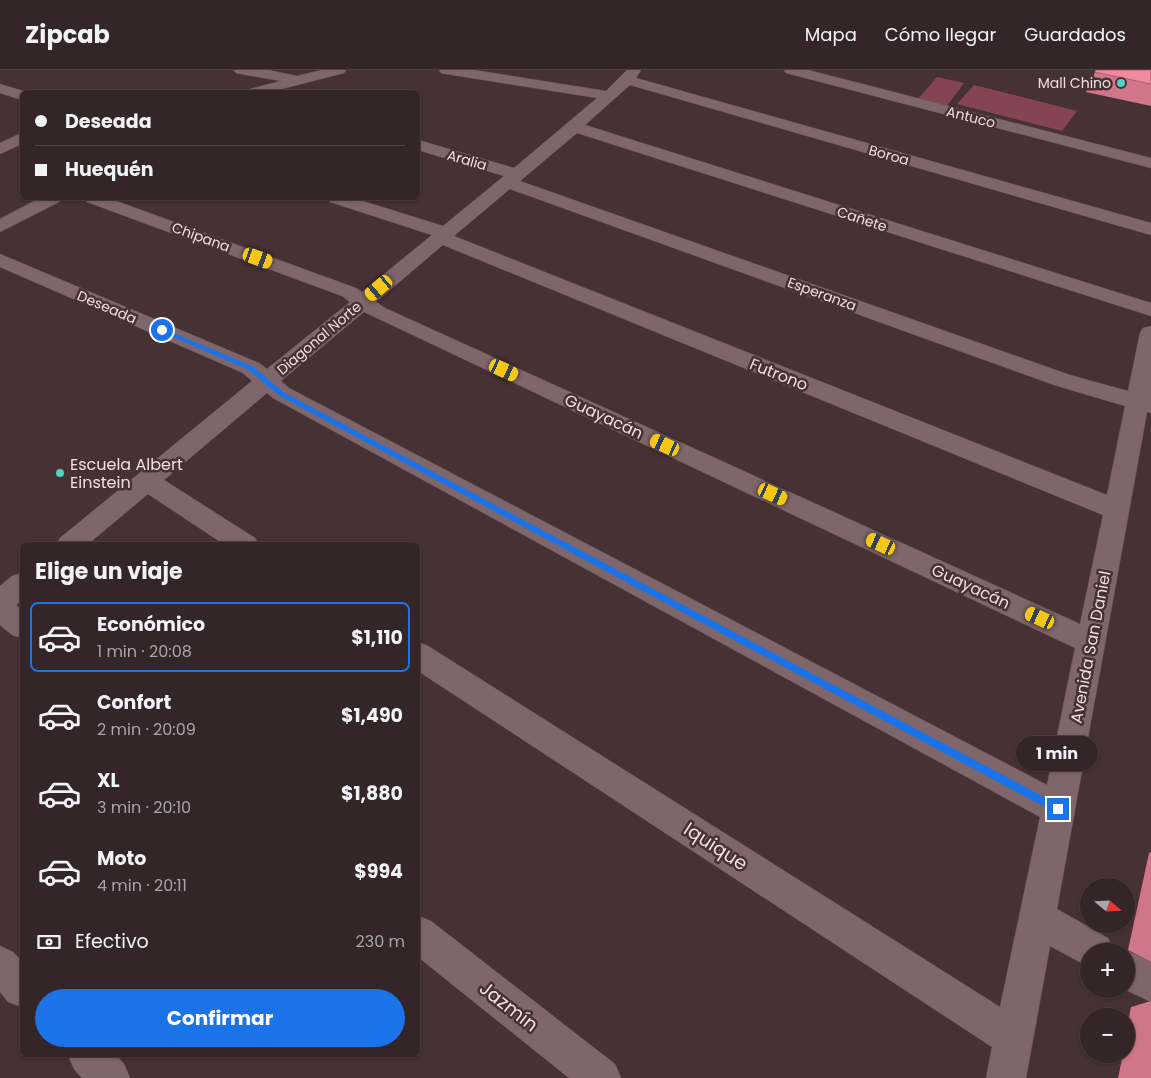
<!DOCTYPE html>
<html lang="es">
<head>
<meta charset="utf-8">
<style>
	body { margin:0; font-family:Poppins,sans-serif; background:#3c2d30; color:#f1f3f6; height:100vh; display:flex; flex-direction:column; font-size:19px; white-space:nowrap }
	* { box-sizing:border-box; margin:0 }
	p { font-size:16px; color:#a9a5a8 }
	.icon { flex:none; width:28px; height:28px; fill:none; stroke:currentColor; stroke-width:2; stroke-linecap:round; stroke-linejoin:round }
	.map { position:relative; flex:1; overflow:hidden }
	.panel { position:absolute; left:20px; top:472px; width:400px; height:515px; display:flex; flex-direction:column; background:#342528; border-radius:8px; box-shadow:0 1px 4px #0004,0 0 0 1px #4e4245 }
	.panel>* { flex:none }
	.top-card { position:absolute; left:20px; top:20px; width:400px; height:110px; border-radius:8px; box-shadow:0 1px 4px #0004,0 0 0 1px #4e4245; display:grid; align-content:center; height:110px; padding:0 15px; background:#342528 }
	.needle { width:32px; rotate:109deg }
	.controls { position:absolute; left:1080px; top:808px; display:grid; gap:10px }
	.controls a { display:grid; place-items:center; width:55px; height:55px; border-radius:50%; background:#342528; box-shadow:0 1px 4px #0004,0 0 0 1px #4e4245; font-size:25px }
	.end { position:absolute; width:22px; height:22px; margin:-11px; border:6px solid #1a73e8; background:#fff; box-shadow:0 0 0 2px #fff }
	.from { border-radius:50% }
	.bubble { position:absolute; height:35px; border-radius:18px; background:#342528; box-shadow:0 1px 4px #0004,0 0 0 1px #4e4245; font-size:16px; font-weight:700; line-height:35px; text-align:center }
	.car { position:absolute; width:15px; height:30px; margin:-15px -8px; border-radius:6px; box-shadow:0 0 4px 1px #0007; background:linear-gradient(#f5c518 24%,#345 0 40%,#f5c518 0 76%,#345 0 86%,#f5c518 0) }
	.top-card b { display:flex; align-items:center; gap:18px; height:48px; font-size:19px }
	.top-card b+b { border-top:1px solid #4e4245 }
	.top-card i { width:12px; height:12px; background:#f1f3f6 }
	ul { padding:0; list-style:none }
	li { display:flex; align-items:center; gap:15px; height:70px; margin:0 10px 8px; padding:0 5px; border:2px solid transparent; border-radius:8px }
	li div { flex:1 }
	li b { display:block; font-size:19px }
	li em { font-style:normal; font-weight:700 }
	li.selected { border-color:#1a73e8 }
	li>.icon { width:45px; height:45px; stroke-width:1.5 }
	h2 { padding:0 15px; font-size:22px; line-height:60px }
	.pay { display:flex; align-items:center; gap:12px; height:55px; padding:0 15px; font-size:19px }
	.pay p { margin-inline-start:auto }
	.primary-button { display:flex; gap:10px; margin-top:auto; padding:10px 15px }
	.primary-button a { flex:1; height:58px; border-radius:30px; background:#1a73e8; color:#fff; font-size:20px; font-weight:700; line-height:58px; text-align:center }
	header { display:flex; align-items:center; gap:30px; box-sizing:border-box; height:70px; padding:0 25px; background:#342528; border-bottom:1px solid #4e4245 }
	header strong { font-size:24px }
	nav { display:flex; gap:28px; margin-inline-start:auto; font-size:18px }
	.map>svg:first-child { display:block }
	.green { fill:#854452 }
	.lines { fill:none; stroke-linecap:round; stroke-linejoin:round }
	.minor-casing { stroke:#625053; stroke-width:1 }
	.minor { fill:#7e666a; fill-rule:evenodd }
	.wall { fill:#d07689 }
	.building { fill:#f2899f; stroke:#a9606f }
	.route { fill:#1a73e8 }
	.poi-dot { fill:#56cec3; stroke:#463135; stroke-width:2 }
	.labels { text-anchor:middle; stroke-width:5; stroke-linejoin:round; paint-order:stroke }
	.far-poi-label { font-size:14px; fill:#eedfe2; stroke:#463135; text-anchor:end }
	.far-street-label { font-size:14px; fill:#eedfe2; stroke:#463135 }
	.street-label { font-size:16px; fill:#eedfe2; stroke:#463135 }
	.poi-label { font-size:16px; fill:#eedfe2; stroke:#463135; text-anchor:start }
	.near-street-label { font-size:19px; fill:#eedfe2; stroke:#463135 }
</style>
</head>
<body>
<header>
<strong>Zipcab</strong>
<nav><a>Mapa</a><a>Cómo llegar</a><a>Guardados</a></nav>
</header>
<div class="map">
<svg width="1151" height="1008" viewBox="0 0 1151 1008">
	<rect width="100%" height="100%" fill="#463135"/>
	<!-- green -->
	<path class="green" d="M937 7 964 13 947 36 918 29Z
		M974 15 1077 41 1062 61 957 34Z"/>
	<g class="lines">
		<defs>
			<path id="minor" d="M234 0H268L297 6 322 0H346L344 3 270 22H247L250 19 281 11 241 4 236 3Z
				M439 0H474L606 21 627 0H641L636 8 1151 153V165L630 15 585 55 1151 233V246L577 63 520 111 1070 305 1128 321 1140 263 1143 258 1151 256V343L1147 342 1057 839 1108 868 1114 881H1089V897L1050 876 1026 1008H986L992 977 418 601V572L428 576 1000 937 1040 747 273 328 267 323 164 410 255 468 259 475H225L148 424 87 475H56L60 468 252 311 243 303 0 197V184L259 293 267 299 350 232 342 226 87 132 84 128H108L356 218 362 222 432 165 330 132 327 128H353L443 156 504 106 418 80V70L514 98 597 28 446 4 441 3ZM510 119 1054 315 1125 336 1107 425 454 166ZM443 175 1103 445 1080 554 385 238 376 232ZM364 242 1075 578 1047 715 289 318 281 311Z
				M784 0H808L1151 88V98L786 3Z
				M0 14 27 22H28H22V30L0 23Z
				M22 63V74L0 84V73Z
				M40 128H62L59 132 0 162V149Z
				M22 503V530L16 535 22 540V568L12 565 0 555V516L12 506Z
				M418 846 431 851 615 994 621 1008H569L418 887Z
				M0 876 13 882 22 891V937L8 932 0 922Z
				M1126 880 1151 892V932L1124 919H1126V881H1123Z
				M68 985H116L124 994 130 1008H82L74 999Z"/>
		</defs>
		<!-- minor casing -->
		<use href="#minor" class="minor-casing"/>
		<!-- minor -->
		<use href="#minor" class="minor"/>
	</g>
	<!-- wall -->
	<path class="wall" d="M1096 0H1151V36L1086 22Z
		M1151 782V892L1128 880 1149 783Z
		M1151 931V1008H1118L1123 984H1126V964L1131 937Z"/>
	<!-- building -->
	<path class="building" d="M1096 0H1151V14L1095 2Z"/>
	<!-- route -->
	<path class="route" d="M159 259H164L254 297 283 322 1061 736V742H1054L278 325 249 300 159 261Z"/>
	<!-- markers -->
	<g class="poi-dot">
		<circle cx="1121" cy="13" r="5"/>
		<circle cx="60" cy="403" r="5"/>
	</g>
	<g class="labels">
		<!-- far-poi labels -->
		<g class="far-poi-label">
			<text x="1111" y="18">Mall Chino</text>
		</g>
		<!-- far-street labels -->
		<g class="far-street-label">
			<text transform="translate(971 47) rotate(14)" y="5">Antuco</text>
			<text transform="translate(889 85) rotate(16)" y="5">Boroa</text>
			<text transform="translate(467 90) rotate(16)" y="5">Aralia</text>
			<text transform="translate(862 149) rotate(18)" y="5">Cañete</text>
			<text transform="translate(201 167) rotate(20)" y="5">Chipana</text>
			<text transform="translate(822 224) rotate(20)" y="5">Esperanza</text>
			<text transform="translate(107 237) rotate(23)" y="5">Deseada</text>
			<text transform="translate(319 268) rotate(-40)" y="5">Diagonal Norte</text>
		</g>
		<!-- street labels -->
		<g class="street-label">
			<text transform="translate(779 304) rotate(22)" y="6">Futrono</text>
			<text transform="translate(604 346) rotate(25)" y="6">Guayacán</text>
			<text transform="translate(971 516) rotate(25)" y="6">Guayacán</text>
			<text transform="translate(1090 577) rotate(-79)" y="6">Avenida San Daniel</text>
		</g>
		<!-- poi labels -->
		<g class="poi-label">
			<text x="70" y="400">Escuela Albert<tspan x="70" dy="18">Einstein</tspan></text>
		</g>
		<!-- near-street labels -->
		<g class="near-street-label">
			<text transform="translate(716 776) rotate(33)" y="7">Iquique</text>
			<text transform="translate(509 936) rotate(38)" y="7">Jazmín</text>
		</g>
	</g>
</svg>
<div class="controls">
<a><svg class="needle" viewBox="-14 -14 28 28"><path d="M0-13l5 13h-10z" fill="#e53935"/><path d="M0 13l5-13h-10z" fill="#a9a5a8"/></svg></a>
<a>+</a>
<a>−</a>
</div>
<i class="end from" style="left:162px;top:260px"></i>
<i class="end" style="left:1058px;top:739px"></i>
<div class="bubble" style="left:1016px;top:666px;width:82px">1 min</div>
<i class="car" style="left:258px;top:188px;rotate:110deg"></i>
<i class="car" style="left:379px;top:218px;rotate:230deg"></i>
<i class="car" style="left:504px;top:300px;rotate:115deg"></i>
<i class="car" style="left:665px;top:375px;rotate:295deg"></i>
<i class="car" style="left:773px;top:424px;rotate:115deg"></i>
<i class="car" style="left:881px;top:474px;rotate:295deg"></i>
<i class="car" style="left:1040px;top:548px;rotate:295deg"></i>
<div class="top-card">
<b><i class="from"></i>Deseada</b>
<b><i></i>Huequén</b>
</div>
<section class="panel">
<h2>Elige un viaje</h2>
<ul>
<li class="selected"><svg class="icon" aria-label="car" viewBox="0 0 24 24"><path d="M5 17H2v-5l4-1 3-4h7l3 4 3 1v5h-3M9 17h6M6 11h13"/><circle cx="7" cy="17" r="2"/><circle cx="17" cy="17" r="2"/></svg><div><b>Económico</b><p>1 min · 20:08</p></div><em>$1,110</em></li>
<li><svg class="icon" aria-label="car" viewBox="0 0 24 24"><path d="M5 17H2v-5l4-1 3-4h7l3 4 3 1v5h-3M9 17h6M6 11h13"/><circle cx="7" cy="17" r="2"/><circle cx="17" cy="17" r="2"/></svg><div><b>Confort</b><p>2 min · 20:09</p></div><em>$1,490</em></li>
<li><svg class="icon" aria-label="car" viewBox="0 0 24 24"><path d="M5 17H2v-5l4-1 3-4h7l3 4 3 1v5h-3M9 17h6M6 11h13"/><circle cx="7" cy="17" r="2"/><circle cx="17" cy="17" r="2"/></svg><div><b>XL</b><p>3 min · 20:10</p></div><em>$1,880</em></li>
<li><svg class="icon" aria-label="car" viewBox="0 0 24 24"><path d="M5 17H2v-5l4-1 3-4h7l3 4 3 1v5h-3M9 17h6M6 11h13"/><circle cx="7" cy="17" r="2"/><circle cx="17" cy="17" r="2"/></svg><div><b>Moto</b><p>4 min · 20:11</p></div><em>$994</em></li>
</ul>
<div class="pay"><svg class="icon" aria-label="cash" viewBox="0 0 24 24"><path d="M3 7h18v10H3z"/><circle cx="12" cy="12" r="2"/></svg>Efectivo<p>230 m</p></div>
<div class="primary-button"><a>Confirmar</a></div>
</section>
</div>
</body>
</html>
